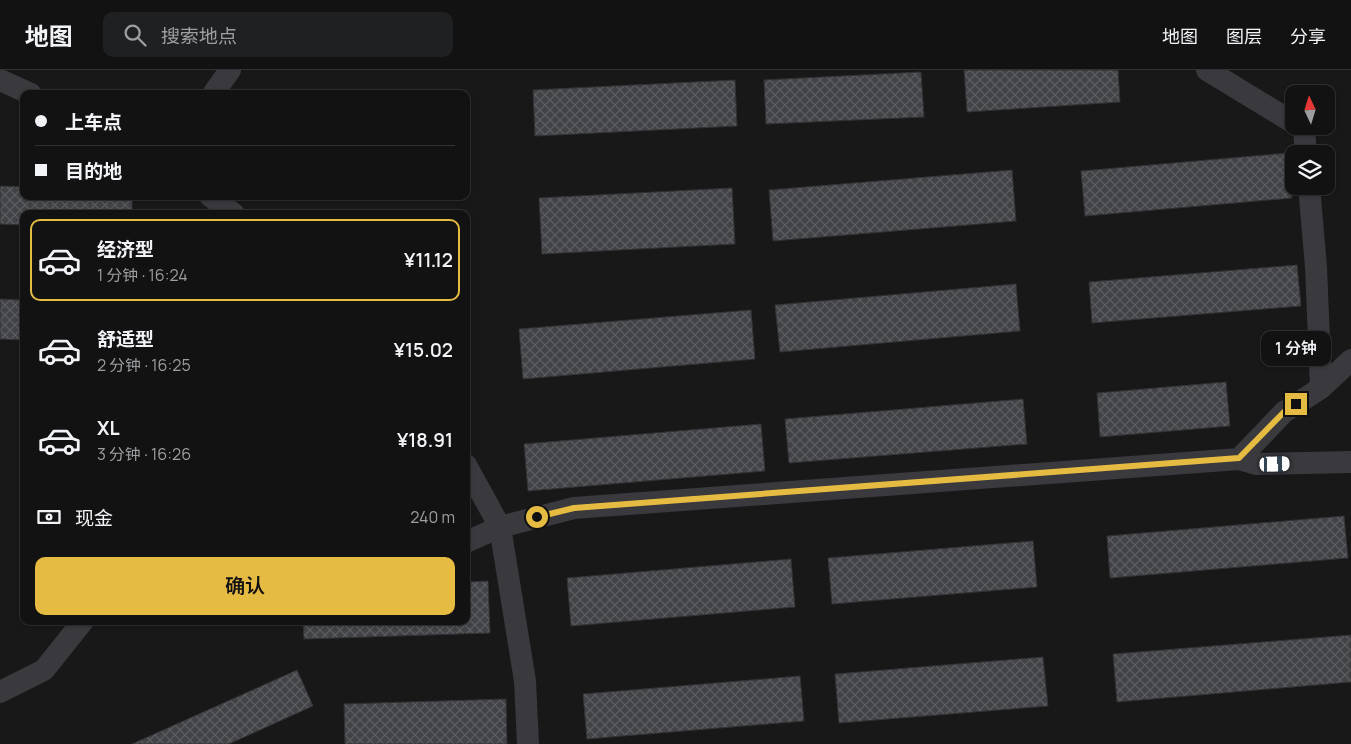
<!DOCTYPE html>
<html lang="zh">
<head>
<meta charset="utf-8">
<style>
	body { margin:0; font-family:Manrope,"Noto Sans SC",sans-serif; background:#1f2021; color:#f1f3f6; height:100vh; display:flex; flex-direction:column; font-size:19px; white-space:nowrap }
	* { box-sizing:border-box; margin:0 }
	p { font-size:16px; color:#9c9ea0 }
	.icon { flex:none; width:28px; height:28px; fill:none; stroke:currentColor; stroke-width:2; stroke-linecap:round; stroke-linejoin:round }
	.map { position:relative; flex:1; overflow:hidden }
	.sheet { position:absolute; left:20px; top:140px; width:450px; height:415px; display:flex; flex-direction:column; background:#121213; border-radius:10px; box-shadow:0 1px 4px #0004,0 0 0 1px #313233 }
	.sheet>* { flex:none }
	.banner { position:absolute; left:20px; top:20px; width:450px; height:110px; border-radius:10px; box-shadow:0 1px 4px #0004,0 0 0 1px #313233; display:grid; align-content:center; height:110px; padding:0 15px; background:#121213 }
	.needle { width:32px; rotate:356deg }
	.tools { position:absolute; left:1285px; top:15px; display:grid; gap:10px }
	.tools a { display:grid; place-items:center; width:50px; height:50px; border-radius:10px; background:#121213; box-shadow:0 1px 4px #0004,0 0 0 1px #313233; font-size:25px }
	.end { position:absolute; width:22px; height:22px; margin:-11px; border:6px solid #e6bb42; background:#111; box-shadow:0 0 0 2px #111 }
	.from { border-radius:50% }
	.bubble { position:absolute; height:35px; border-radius:10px; background:#121213; box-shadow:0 1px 4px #0004,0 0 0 1px #313233; font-size:16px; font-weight:600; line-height:35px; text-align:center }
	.car { position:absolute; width:15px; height:30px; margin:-15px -8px; border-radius:6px; box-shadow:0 0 4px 1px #0007; background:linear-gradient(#fff 24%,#345 0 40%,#fff 0 76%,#345 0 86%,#fff 0) }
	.banner b { display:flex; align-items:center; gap:18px; height:48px; font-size:19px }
	.banner b+b { border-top:1px solid #313233 }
	.banner i { width:12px; height:12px; background:#f1f3f6 }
	ul { padding:9px 0 0; list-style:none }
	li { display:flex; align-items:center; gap:15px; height:82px; margin:0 10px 8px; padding:0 5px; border:2px solid transparent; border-radius:10px }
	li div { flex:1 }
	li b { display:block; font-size:19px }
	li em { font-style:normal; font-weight:600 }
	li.on { border-color:#e6bb42 }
	li>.icon { width:45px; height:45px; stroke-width:1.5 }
	.pay { display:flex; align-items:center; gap:12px; height:55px; padding:0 15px; font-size:19px }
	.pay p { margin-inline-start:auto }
	.cta { display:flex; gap:10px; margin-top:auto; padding:10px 15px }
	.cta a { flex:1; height:58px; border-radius:10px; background:#e6bb42; color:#111; font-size:20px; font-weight:600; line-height:58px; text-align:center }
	header { display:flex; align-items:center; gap:30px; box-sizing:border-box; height:70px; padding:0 25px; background:#121213; border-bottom:1px solid #313233 }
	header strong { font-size:24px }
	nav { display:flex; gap:28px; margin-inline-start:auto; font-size:18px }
	.search { width:350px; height:45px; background:#1f2021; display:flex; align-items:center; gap:12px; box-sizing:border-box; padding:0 18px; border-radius:10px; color:#9c9ea0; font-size:19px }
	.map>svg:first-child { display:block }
	.building { fill:url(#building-cross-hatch); stroke:#323235 }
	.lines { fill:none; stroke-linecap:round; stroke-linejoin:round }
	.minor { stroke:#39393e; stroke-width:22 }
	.route { stroke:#e6bb42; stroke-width:6 }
</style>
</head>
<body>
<header>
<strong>地图</strong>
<div class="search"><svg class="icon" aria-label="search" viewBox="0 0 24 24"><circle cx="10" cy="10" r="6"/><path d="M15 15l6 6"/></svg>搜索地点</div>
<nav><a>地图</a><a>图层</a><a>分享</a></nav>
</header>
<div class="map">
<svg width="1351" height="674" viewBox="0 0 1351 674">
	<defs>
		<pattern id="building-cross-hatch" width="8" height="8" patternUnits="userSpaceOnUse" patternTransform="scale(1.25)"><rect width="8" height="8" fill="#424346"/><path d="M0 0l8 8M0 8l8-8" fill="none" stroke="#5b5c5f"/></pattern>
	</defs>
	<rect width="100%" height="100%" fill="#181819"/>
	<!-- building -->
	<path class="building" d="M964 0H1118L1120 32 967 42Z
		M921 2 924 47 766 54 764 10Z
		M735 10 737 56 535 66 533 20Z
		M466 27 470 74H466Z
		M1288 83 1292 128 1085 146 1081 101Z
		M1012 100 1016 151 773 171 769 120Z
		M0 116 24 117V126H132V144H24V155L0 154Z
		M732 118 735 174 542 184 539 128Z
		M1297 195 1301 236 1092 253 1089 212Z
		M1016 214 1020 261 780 282 775 235Z
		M0 229 24 230V270L0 269Z
		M751 240 755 289 523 309 519 259Z
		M1226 312 1230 356 1100 367 1097 323Z
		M1023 329 1027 374 789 393 785 349Z
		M761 354 765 401 528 421 524 374Z
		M1344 446 1348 488 1110 508 1107 466Z
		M1033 471 1037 517 832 534 828 488Z
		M791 489 795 537 571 556 567 508Z
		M488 511 490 563 304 569 303 551H466V512Z
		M1351 565V612L1117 632 1113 584Z
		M1043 587 1048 636 839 653 835 604Z
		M297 600 313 636 229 674H132Z
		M800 606 804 651 587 669 583 624Z
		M506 629 507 674H345L344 634Z"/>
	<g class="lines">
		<!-- minor -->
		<path class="minor" d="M1207 0 1294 53
			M0 10 31 24
			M213 24 230 0
			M1299 56 1304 59 1306 84
			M1309 116 1316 197 1321 318
			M210 126 234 144
			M1351 290 1321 318 1284 342 1239 389 1256 394 1351 392
			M466 395 500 457 525 611 528 674
			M466 472 500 457 574 438 1239 389
			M0 622 44 600 83 551"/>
	</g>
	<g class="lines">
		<!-- route -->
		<path class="route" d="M537 447 574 438 1239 388 1284 342 1296 334"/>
	</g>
</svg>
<div class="tools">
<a><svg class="needle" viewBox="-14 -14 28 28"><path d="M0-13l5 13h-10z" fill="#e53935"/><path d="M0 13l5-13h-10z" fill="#9c9ea0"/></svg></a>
<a><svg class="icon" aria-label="layers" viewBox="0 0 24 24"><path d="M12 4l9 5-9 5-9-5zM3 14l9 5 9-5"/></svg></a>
</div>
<i class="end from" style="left:537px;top:447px"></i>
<i class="end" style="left:1296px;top:334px"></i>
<div class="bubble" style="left:1261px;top:261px;width:70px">1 分钟</div>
<i class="car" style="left:1275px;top:394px;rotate:88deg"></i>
<div class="banner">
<b><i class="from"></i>上车点</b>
<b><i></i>目的地</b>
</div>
<section class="sheet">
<ul>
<li class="on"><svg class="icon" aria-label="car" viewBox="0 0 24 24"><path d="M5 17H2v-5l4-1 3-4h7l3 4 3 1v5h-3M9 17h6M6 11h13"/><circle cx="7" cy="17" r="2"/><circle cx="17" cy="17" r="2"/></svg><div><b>经济型</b><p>1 分钟 · 16:24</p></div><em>¥11.12</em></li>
<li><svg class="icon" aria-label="car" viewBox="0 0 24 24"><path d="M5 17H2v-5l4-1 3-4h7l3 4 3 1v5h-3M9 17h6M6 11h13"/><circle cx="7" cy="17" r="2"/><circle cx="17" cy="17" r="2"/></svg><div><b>舒适型</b><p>2 分钟 · 16:25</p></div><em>¥15.02</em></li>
<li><svg class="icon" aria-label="car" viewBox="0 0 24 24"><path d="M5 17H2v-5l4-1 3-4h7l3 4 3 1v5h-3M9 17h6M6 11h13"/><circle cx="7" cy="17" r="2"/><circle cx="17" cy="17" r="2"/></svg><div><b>XL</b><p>3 分钟 · 16:26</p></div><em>¥18.91</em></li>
</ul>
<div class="pay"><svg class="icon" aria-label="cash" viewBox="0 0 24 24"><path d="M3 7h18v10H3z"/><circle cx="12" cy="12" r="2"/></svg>现金<p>240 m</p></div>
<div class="cta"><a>确认</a></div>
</section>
</div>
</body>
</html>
